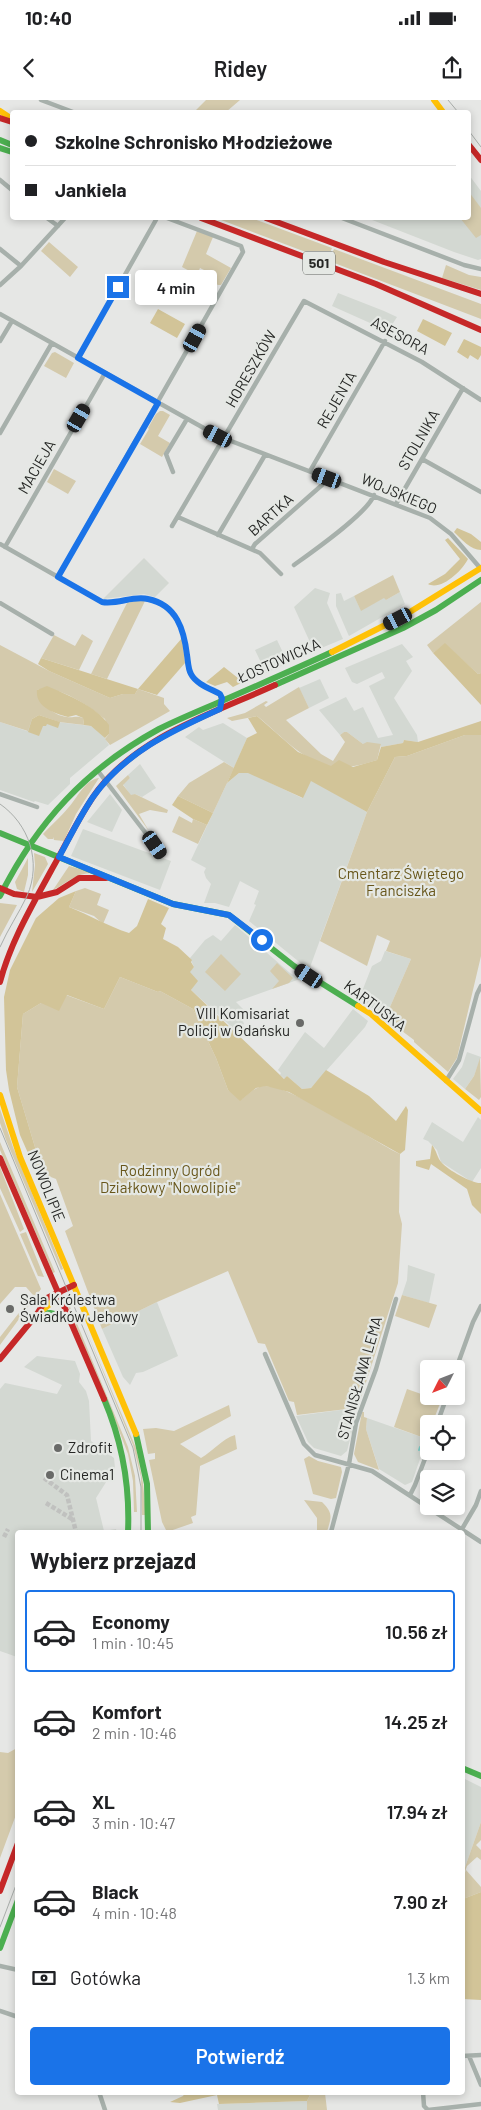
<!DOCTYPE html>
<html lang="pl">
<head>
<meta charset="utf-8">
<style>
	body { margin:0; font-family:Barlow,sans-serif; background:#f6f6f6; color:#202124; height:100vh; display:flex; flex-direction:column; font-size:19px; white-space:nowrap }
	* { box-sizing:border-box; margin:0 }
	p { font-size:16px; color:#757577 }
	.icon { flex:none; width:28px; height:28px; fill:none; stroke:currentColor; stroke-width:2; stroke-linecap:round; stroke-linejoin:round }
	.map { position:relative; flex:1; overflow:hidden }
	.side { position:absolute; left:15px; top:1430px; width:450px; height:565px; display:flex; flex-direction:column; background:#fff; border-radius:5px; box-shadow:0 2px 8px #0003 }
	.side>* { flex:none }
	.top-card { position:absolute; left:10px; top:10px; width:461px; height:110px; border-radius:5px; box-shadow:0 2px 8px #0003; display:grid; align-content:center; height:110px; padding:0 15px; background:#fff }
	.needle { width:32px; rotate:228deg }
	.buttons { position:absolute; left:420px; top:1260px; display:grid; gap:10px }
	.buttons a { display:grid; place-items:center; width:45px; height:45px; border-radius:5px; background:#fff; box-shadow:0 2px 8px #0003; font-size:25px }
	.end { position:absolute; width:22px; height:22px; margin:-11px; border:6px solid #1a73e8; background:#fff; box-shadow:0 0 0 2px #fff }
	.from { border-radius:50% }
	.bubble { position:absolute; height:35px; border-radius:5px; background:#fff; box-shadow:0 2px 8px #0003; font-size:16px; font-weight:600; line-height:35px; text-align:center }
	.car { position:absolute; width:15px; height:30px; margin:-15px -8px; border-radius:6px; box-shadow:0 0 4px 1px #0007; background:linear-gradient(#222 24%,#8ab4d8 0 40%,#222 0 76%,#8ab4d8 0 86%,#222 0) }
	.top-card b { display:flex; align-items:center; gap:18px; height:48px; font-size:19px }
	.top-card b+b { border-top:1px solid #e0e0e0 }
	.top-card i { width:12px; height:12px; background:#202124 }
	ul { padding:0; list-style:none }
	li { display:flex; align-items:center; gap:15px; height:82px; margin:0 10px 8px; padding:0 5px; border:2px solid transparent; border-radius:5px }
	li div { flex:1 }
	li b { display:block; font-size:19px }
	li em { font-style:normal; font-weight:600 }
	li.current { border-color:#1a73e8 }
	li>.icon { width:45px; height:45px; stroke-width:1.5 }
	h2 { padding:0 15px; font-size:22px; line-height:60px }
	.pay { display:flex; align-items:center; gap:12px; height:55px; padding:0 15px; font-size:19px }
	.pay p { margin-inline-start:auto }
	.cta { display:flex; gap:10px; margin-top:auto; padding:10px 15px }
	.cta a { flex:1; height:58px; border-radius:5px; background:#1a73e8; color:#fff; font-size:20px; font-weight:600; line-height:58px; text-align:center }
	.status { display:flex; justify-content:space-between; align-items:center; height:35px; padding:0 25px; background:#fff; direction:ltr }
	.status svg { height:14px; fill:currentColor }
	header { display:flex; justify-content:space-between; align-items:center; height:65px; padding:0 15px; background:#fff; font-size:22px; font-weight:600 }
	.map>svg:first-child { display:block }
	.built { fill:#d3d8d2 }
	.green { fill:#d4caac }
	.forest { fill:#d2c498 }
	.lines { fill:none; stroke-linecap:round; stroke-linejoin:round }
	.stream { stroke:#7ecec8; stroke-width:2 }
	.street-tunnel { stroke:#c0c1bf; stroke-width:4.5; stroke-dasharray:4.5 2; stroke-linecap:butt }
	.street { stroke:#a7b0ab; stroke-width:4.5 }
	.fast { stroke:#4caf50; stroke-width:6 }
	.slow { stroke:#ffc107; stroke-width:6 }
	.jam { stroke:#c62828; stroke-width:6 }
	.tram { stroke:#a9adaa; stroke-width:1 }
	.route { stroke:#1a73e8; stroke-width:6 }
	.poi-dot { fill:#696a68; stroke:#e5e8e4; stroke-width:2 }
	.labels { text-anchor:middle; stroke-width:4.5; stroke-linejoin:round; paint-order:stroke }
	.shield { fill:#e5e8e4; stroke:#5f615e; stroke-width:1 }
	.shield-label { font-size:14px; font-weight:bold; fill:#262725 }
	.street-label { font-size:15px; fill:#262725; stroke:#e5e8e4 }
	.park-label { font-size:15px; fill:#68561a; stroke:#e5e8e4 }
	.poi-label { font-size:15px; fill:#262725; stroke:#e5e8e4; text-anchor:start }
</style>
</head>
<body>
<div class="status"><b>10:40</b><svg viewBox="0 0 49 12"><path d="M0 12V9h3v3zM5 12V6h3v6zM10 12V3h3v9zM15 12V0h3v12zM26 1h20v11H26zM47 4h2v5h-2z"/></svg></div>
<header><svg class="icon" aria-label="back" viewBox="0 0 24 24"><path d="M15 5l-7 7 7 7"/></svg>Ridey<svg class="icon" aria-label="share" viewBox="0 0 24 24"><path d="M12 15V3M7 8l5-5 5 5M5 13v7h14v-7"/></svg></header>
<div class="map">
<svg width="481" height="2010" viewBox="0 0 481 2010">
	<rect width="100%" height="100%" fill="#e6e7e5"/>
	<!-- built -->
	<path class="built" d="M469 75 481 91V159L478 160 454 152 367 118H469Z
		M338 193 384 211 397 217 388 231 332 206Z
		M144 458 169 483 155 497 144 494 103 499Z
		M315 488 330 493 327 503 343 539 314 551 294 507Z
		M400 492 405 504 349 536 348 534 336 506V494L341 493 344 501 354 496 361 510 385 497 386 500Z
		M277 540 288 563 266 573 255 550Z
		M402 544 413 557 406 561 412 571 394 598 417 635 418 642 404 640 403 643 381 647 380 644H363L347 632H344L340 635 319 610 346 597 354 611 363 607 378 638 393 635 369 586 385 578 382 572 357 584 352 582 345 568Z
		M320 579 329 598 309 608 299 588Z
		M32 619 91 626 103 635 109 645 70 678V684L48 705 35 701 34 702 0 690V622L27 631Z
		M223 623 247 638 234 668 185 637 199 627 203 630Z
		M140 664 156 688 142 697 135 694 131 696 123 684 130 678 128 675Z
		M248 672 302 698 311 680 367 712 309 870 249 821 256 805 254 804 259 791 240 781 229 807 215 803H204L211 784 206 778 204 772 206 768 191 760 227 683 239 673Z
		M110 694 122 710 112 732 87 722Z
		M83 729 171 761 160 790 71 756Z
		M235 825 290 873 300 879 236 902 250 916 243 921 244 924 235 930 191 890 195 883 189 872 194 867 190 858 205 840 213 835 221 841Z
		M385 851 411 859 386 916H382L362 900 361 894 372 866 381 861Z
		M353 909 368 921 365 927 311 988 302 989 287 976 285 979 280 975 281 973 278 970 305 932 324 948Z
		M467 952 481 957 474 976 465 989 453 979 462 967Z
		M478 1017 481 1020V1068L472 1082 441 1062 437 1050 428 1041 423 1039 432 1022 463 1042Z
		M408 1165 435 1174 429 1203 402 1195 407 1180Z
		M157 1202 178 1256 143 1272 136 1273 130 1285 123 1277 102 1229Z
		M37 1256 75 1261 80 1274 79 1282 86 1291 89 1301 91 1341 114 1358 115 1368 96 1398 104 1431 116 1429 117 1432H18L17 1557 0 1551V1289L5 1283 57 1294 62 1285 24 1267Z
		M355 1308V1319L349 1321V1326L353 1328 347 1351 341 1356 314 1348 308 1342 296 1316Z
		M367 1318 427 1339 412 1382 405 1385 379 1369 366 1329Z
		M463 1678 481 1687V1722L463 1773Z
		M307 2001V2010H218L217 2004Z"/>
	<!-- green -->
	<path class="green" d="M206 0H240L226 12H194Z
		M469 92 481 108V135L476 138 460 118H469Z
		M216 118H251L332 148 327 160Z
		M197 131 213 137 206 154 231 168 221 185H218L204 176 206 171 200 168 197 175 182 167Z
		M49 142 78 167 70 177 41 151Z
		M334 149 481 204V219L329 161Z
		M446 165 469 175 481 177V190L442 178Z
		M55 252 74 263 66 278 44 266 52 253Z
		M160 311H163L170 315 158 336 170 343 162 357 140 344 149 329 148 328 156 314Z
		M54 369 76 381 68 394 47 382Z
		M393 475 400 492 386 500 384 498 361 511 354 496Z
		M140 500 145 501 107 579 91 574 127 503Z
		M481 502V573L478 574 445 544 433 553 427 545Z
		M82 534 93 541 79 570 41 558 54 535 75 546Z
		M0 545 49 571 110 598 123 594H135L138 589 164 598V604L170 611 110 645 105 639 109 634 105 619C90 607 57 583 37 590 43 603 51 615 67 617 74 618 76 615 83 618L84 625 59 622 39 615 32 619 28 631 0 622Z
		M299 587 309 608 286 620 321 654 333 661 345 642 340 635 344 632H347L363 644 367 642 381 644 377 660C370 662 362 665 354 666 313 675 285 638 257 616L232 621 227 618 245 613 266 601 268 602 264 605 266 607Z
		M465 635H481V856L457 958 448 972 414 942V940L362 901 382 916H386L411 859 386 851 390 841 377 835 367 866 320 841 367 712 395 657 407 656Z
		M224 662 234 668 213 713 178 696 189 683Z
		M128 675 130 678 123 685 131 695 135 694 168 710 167 713 150 710 139 714 149 731 116 686Z
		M99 678 76 714 64 741 54 740 53 737V739H48L43 734C51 725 61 717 68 708 77 699 84 680 99 678Z
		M179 716 192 723 193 719 207 725 198 744 172 732Z
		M34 753 45 757 48 764 32 792 35 765Z
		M28 758V775L24 792 17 789 15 782Z
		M69 766 94 773C77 772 67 783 53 790Z
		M85 788 101 794 97 805 109 810 103 824 94 816 69 807 76 791Z
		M0 803 17 805 0 837Z
		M221 854 241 874 225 891 205 872Z
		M277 863 293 878 289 883 272 889 279 881 270 871Z
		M120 877 158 892 160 891 193 909 216 958 228 990 242 999C249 994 256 986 265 986 291 985 371 1040 400 1054L399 1112 402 1124 398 1183 361 1298 354 1303 355 1308 297 1315 294 1302 289 1301 265 1244 258 1243 228 1171 157 1202 102 1229 65 1131 73 1126 56 1079 43 1074 17 987 23 914 41 903 66 895 104 909Z
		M480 958 481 997 479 1000 465 989 474 976Z
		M0 1009 13 1047 63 1169 61 1170 6 1040 0 1023Z
		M0 1042 55 1172 53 1173 0 1050Z
		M0 1067 24 1129 20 1132 0 1088Z
		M0 1094 41 1189 0 1245V1237L33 1195 26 1187H15L0 1204Z
		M26 1132 44 1177 38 1176 20 1134Z
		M402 1195 437 1205 429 1228 395 1216Z
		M66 1197 128 1347 135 1376 137 1412H134L133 1381 128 1354 111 1310 65 1200Z
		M83 1223 136 1348 143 1383 146 1415H142L141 1377 133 1345Z
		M407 1289 441 1301 432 1324H429L427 1339 394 1327Z
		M229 1305 231 1316 180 1344 201 1358C213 1351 222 1339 235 1335L237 1349 200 1366 196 1415 191 1417 193 1423 167 1432 162 1422 149 1360 155 1359V1353L148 1354 143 1329 156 1328 174 1331Z
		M362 1312H364V1317L367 1318 366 1329 379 1370 358 1362 354 1354Z
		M309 1356 318 1361 341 1367 342 1372 336 1398 331 1399 313 1394 304 1359Z
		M304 1400 322 1402C334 1414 331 1417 327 1432H317V1418Z
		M17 1648V1712L0 1758V1652L8 1653Z
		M481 1722V1740L476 1745 481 1750V1760L477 1757 467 1766 464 1775 466 1770 481 1787V1792L463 1799V1773Z
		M311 1993H325L327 2010H307V2001Z"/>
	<!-- forest -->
	<path class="forest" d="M158 209 185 224 177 238 150 223Z
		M423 219 452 233 445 246 417 231Z
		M464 239 481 247V255L478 260 470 255 468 259 457 252Z
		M457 428 471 434 481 442V450C471 450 461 439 454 432Z
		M448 438 468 459C462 471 441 491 428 484L445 474 460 459 445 440Z
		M182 538 185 563 157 595 138 589 135 594H123L110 598 49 571 38 564 41 558 138 589Z
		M445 543 478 574 481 573V605L433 553Z
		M224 567 243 582 233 587 227 582 215 586 206 582Z
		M47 586C68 595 96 606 109 625V634L105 638 91 626 84 625 83 618 76 615 68 617C54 613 35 607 37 590Z
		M39 615 60 622 58 628 47 624 46 626H43L39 636 28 632 32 619Z
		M257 616 298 652 331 666 339 660 353 667 377 660 381 647 403 643 404 640 418 642 481 621V635H465L407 656 395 657 367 712 311 681 303 698 248 673H239L227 683 247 638 257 633 248 618Z
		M178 696 213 713 207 725 193 719 172 705Z
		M76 791 69 807C90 815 107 826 129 833L137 826 148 799 169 808 161 824 166 828 163 839 178 847 192 860 191 862 194 867 190 872 198 881 191 890 280 975 284 979 287 976 302 989 311 988 326 970 369 996 396 1021 406 1006 408 1010 405 1050 400 1054 289 992 266 986 256 988 240 1001 228 990 216 958 193 909 160 891 158 892 120 877 104 909 67 895 59 911 41 903 23 914 17 987 43 1074 39 1078 20 1035 9 990 6 970 4 897 10 870 36 818 59 798Z
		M432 1045C437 1051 437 1058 442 1063 448 1070 473 1084 481 1083V1114L472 1105 467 1089 431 1064 429 1070 416 1066V1061L430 1059Z
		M481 1792V1900L463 1899V1799Z
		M185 1993V1992L311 1993 307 2001 219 2004 217 1995 180 2003 170 2002 183 1996Z"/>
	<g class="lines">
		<!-- stream -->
		<path class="stream" d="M419 1350 420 1347"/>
		<!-- street-tunnel -->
		<path class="street-tunnel" d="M44 1378 67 1395 76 1432
			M46 1403 72 1419
			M4 1437 8 1429"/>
		<!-- street -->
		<path class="street" d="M41 0 73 12
			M0 80 12 90
			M47 118 58 126
			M342 118 464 165 481 169
			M0 149 21 166
			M0 185 21 166 65 118
			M0 214 218 336 430 418 451 434 481 469
			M0 241 12 221
			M78 258 157 118
			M0 333 52 243
			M422 359 481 392
			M310 371 385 241
			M173 372 166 354 187 319
			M396 404 463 288
			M178 417 260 453 281 474
			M172 426 304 201 422 262 481 300
			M218 435 265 355
			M0 444 102 502C118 505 133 496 148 499 177 505 184 530 187 555 188 561 188 569 191 574 196 584 211 589 220 594L221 603
			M5 447 105 273
			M252 449 255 444 322 385 327 378
			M294 465C312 452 368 413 374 395
			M58 477 243 152 241 146 167 118
			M0 503 52 534
			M98 671 161 753
			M0 694 37 707
			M446 981 459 960 477 894 481 886
			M265 1254 304 1344 315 1355 372 1371 481 1442
			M456 1269 473 1222 481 1206
			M437 1324 447 1296
			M410 1395 415 1385 429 1348
			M462 1429 476 1405 481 1391
			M331 1432 349 1364 356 1323 376 1269 396 1199
			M0 1866 18 1870
			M0 1911 18 1917
			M462 1956 481 1955
			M469 1956 481 1985
			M99 1992 105 2010
			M423 1992 424 2006 428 2010 481 2004"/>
		<!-- fast -->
		<path class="fast" d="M0 40 12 45
			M0 48 12 52
			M275 585 403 528 436 510 481 480
			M0 733 173 804 229 815 294 866 358 906
			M0 796C37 722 86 669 159 629 177 620 196 612 215 604 254 587 293 570 332 552
			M37 1214 50 1213 68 1217
			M104 1299C122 1341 130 1386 128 1432
			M136 1334 147 1384 148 1432
			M462 1668 481 1676
			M0 1848 18 1800"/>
		<!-- slow -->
		<path class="slow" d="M434 0 443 12
			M0 11 12 19
			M332 552 405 515 481 468
			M358 906 371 914 481 1011
			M0 995 20 1057 136 1334
			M39 1213 50 1204 58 1192"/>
		<!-- jam -->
		<path class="jam" d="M0 18 12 22
			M469 45 481 60
			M201 118 376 184 481 230
			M266 118 384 162 481 194
			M0 788 14 794 37 797 57 792 79 778H106
			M0 882C11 841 32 806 52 769 67 743 80 714 98 690 141 635 214 613 275 585
			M0 1058 104 1299
			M0 1259 37 1214 47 1198 74 1185
			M0 1791 18 1743"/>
		<!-- tram -->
		<path class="tram" d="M448 0 458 12
			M469 31 481 47
			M0 704C29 724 42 762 27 796 19 813 8 829 0 847
			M0 1028 133 1348 141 1387V1432
			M0 1827 18 1780"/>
	</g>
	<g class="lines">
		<!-- route -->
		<path class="route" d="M118 187 78 258 158 303 58 477 102 502C118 505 133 495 148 499 177 505 184 530 187 555 188 561 188 569 191 574 196 584 211 589 220 594L222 598 220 609C172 631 125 652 93 697 80 716 70 737 59 757L173 804 229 815 262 840"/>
	</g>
	<!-- markers -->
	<g class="poi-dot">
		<circle cx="300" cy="923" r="5"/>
		<circle cx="10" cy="1209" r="5"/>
		<circle cx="58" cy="1348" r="5"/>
		<circle cx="50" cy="1375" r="5"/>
	</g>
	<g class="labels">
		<!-- shield labels -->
		<rect class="shield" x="303" y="151.5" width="32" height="23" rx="4"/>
		<g class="shield-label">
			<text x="319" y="168">501</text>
		</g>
		<!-- street labels -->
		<g class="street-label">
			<text transform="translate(400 236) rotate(28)" y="5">ASESORA</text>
			<text transform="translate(251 269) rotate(-60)" y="5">HORESZKÓW</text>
			<text transform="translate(337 300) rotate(-60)" y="5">REJENTA</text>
			<text transform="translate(419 340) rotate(-60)" y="5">STOLNIKA</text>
			<text transform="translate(37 367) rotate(-60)" y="5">MACIEJA</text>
			<text transform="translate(399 394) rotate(23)" y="5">WOJSKIEGO</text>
			<text transform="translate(271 415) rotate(-42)" y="5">BARTKA</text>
			<text transform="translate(279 561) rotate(-24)" y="5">ŁOSTOWICKA</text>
			<text transform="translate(375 906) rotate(37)" y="5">KARTUSKA</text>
			<text transform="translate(46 1086) rotate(68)" y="5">NOWOLIPIE</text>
			<text transform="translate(360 1278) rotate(-74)" y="5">STANISŁAWA LEMA</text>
		</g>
		<!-- park labels -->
		<g class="park-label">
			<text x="401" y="779">Cmentarz Świętego<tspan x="401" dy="17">Franciszka</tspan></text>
			<text x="170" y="1076">Rodzinny Ogród<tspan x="170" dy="17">Działkowy "Nowolipie"</tspan></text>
		</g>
		<!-- poi labels -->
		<g class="poi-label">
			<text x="290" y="919" text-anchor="end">VIII Komisariat<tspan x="290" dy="17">Policji w Gdańsku</tspan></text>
			<text x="20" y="1205">Sala Królestwa<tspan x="20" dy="17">Świadków Jehowy</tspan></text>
			<text x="68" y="1353">Zdrofit</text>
			<text x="60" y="1380">Cinema1</text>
		</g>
	</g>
</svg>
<div class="buttons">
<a><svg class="needle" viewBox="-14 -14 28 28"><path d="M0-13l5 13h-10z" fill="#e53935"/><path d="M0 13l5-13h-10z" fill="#757577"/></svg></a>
<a><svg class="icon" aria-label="locate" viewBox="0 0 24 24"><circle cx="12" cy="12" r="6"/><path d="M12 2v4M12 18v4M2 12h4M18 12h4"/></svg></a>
<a><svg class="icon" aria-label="layers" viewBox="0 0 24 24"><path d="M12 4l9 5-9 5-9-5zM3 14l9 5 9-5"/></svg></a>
</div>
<i class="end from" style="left:262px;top:840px"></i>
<i class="end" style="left:118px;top:187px"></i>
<div class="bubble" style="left:135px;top:170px;width:82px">4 min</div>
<i class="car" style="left:195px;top:238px;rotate:29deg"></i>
<i class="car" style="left:79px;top:318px;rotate:30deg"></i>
<i class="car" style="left:218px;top:336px;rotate:297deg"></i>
<i class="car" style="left:327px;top:378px;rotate:290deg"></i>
<i class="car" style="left:398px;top:519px;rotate:243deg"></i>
<i class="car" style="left:155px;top:745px;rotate:145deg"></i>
<i class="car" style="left:309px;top:876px;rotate:304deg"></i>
<div class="top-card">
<b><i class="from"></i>Szkolne Schronisko Młodzieżowe</b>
<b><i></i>Jankiela</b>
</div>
<section class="side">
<h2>Wybierz przejazd</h2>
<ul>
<li class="current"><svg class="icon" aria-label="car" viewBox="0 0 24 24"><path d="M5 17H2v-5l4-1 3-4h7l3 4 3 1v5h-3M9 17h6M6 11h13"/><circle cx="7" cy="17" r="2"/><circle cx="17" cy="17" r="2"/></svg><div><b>Economy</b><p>1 min · 10:45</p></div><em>10.56 zł</em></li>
<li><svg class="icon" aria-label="car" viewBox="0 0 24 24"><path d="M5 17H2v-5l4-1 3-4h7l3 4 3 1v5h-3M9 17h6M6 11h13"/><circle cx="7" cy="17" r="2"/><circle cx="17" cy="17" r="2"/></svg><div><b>Komfort</b><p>2 min · 10:46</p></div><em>14.25 zł</em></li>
<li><svg class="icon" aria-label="car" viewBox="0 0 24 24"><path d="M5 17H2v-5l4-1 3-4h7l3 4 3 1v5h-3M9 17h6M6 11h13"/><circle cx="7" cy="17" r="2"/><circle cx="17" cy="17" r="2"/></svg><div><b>XL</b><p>3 min · 10:47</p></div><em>17.94 zł</em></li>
<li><svg class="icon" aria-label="car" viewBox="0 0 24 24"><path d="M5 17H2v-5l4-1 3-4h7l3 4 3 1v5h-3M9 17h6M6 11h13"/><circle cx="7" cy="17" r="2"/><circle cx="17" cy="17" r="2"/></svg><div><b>Black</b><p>4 min · 10:48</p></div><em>7.90 zł</em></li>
</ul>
<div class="pay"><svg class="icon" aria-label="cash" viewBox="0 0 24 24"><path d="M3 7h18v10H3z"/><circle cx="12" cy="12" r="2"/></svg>Gotówka<p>1.3 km</p></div>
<div class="cta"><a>Potwierdź</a></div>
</section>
</div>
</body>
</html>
